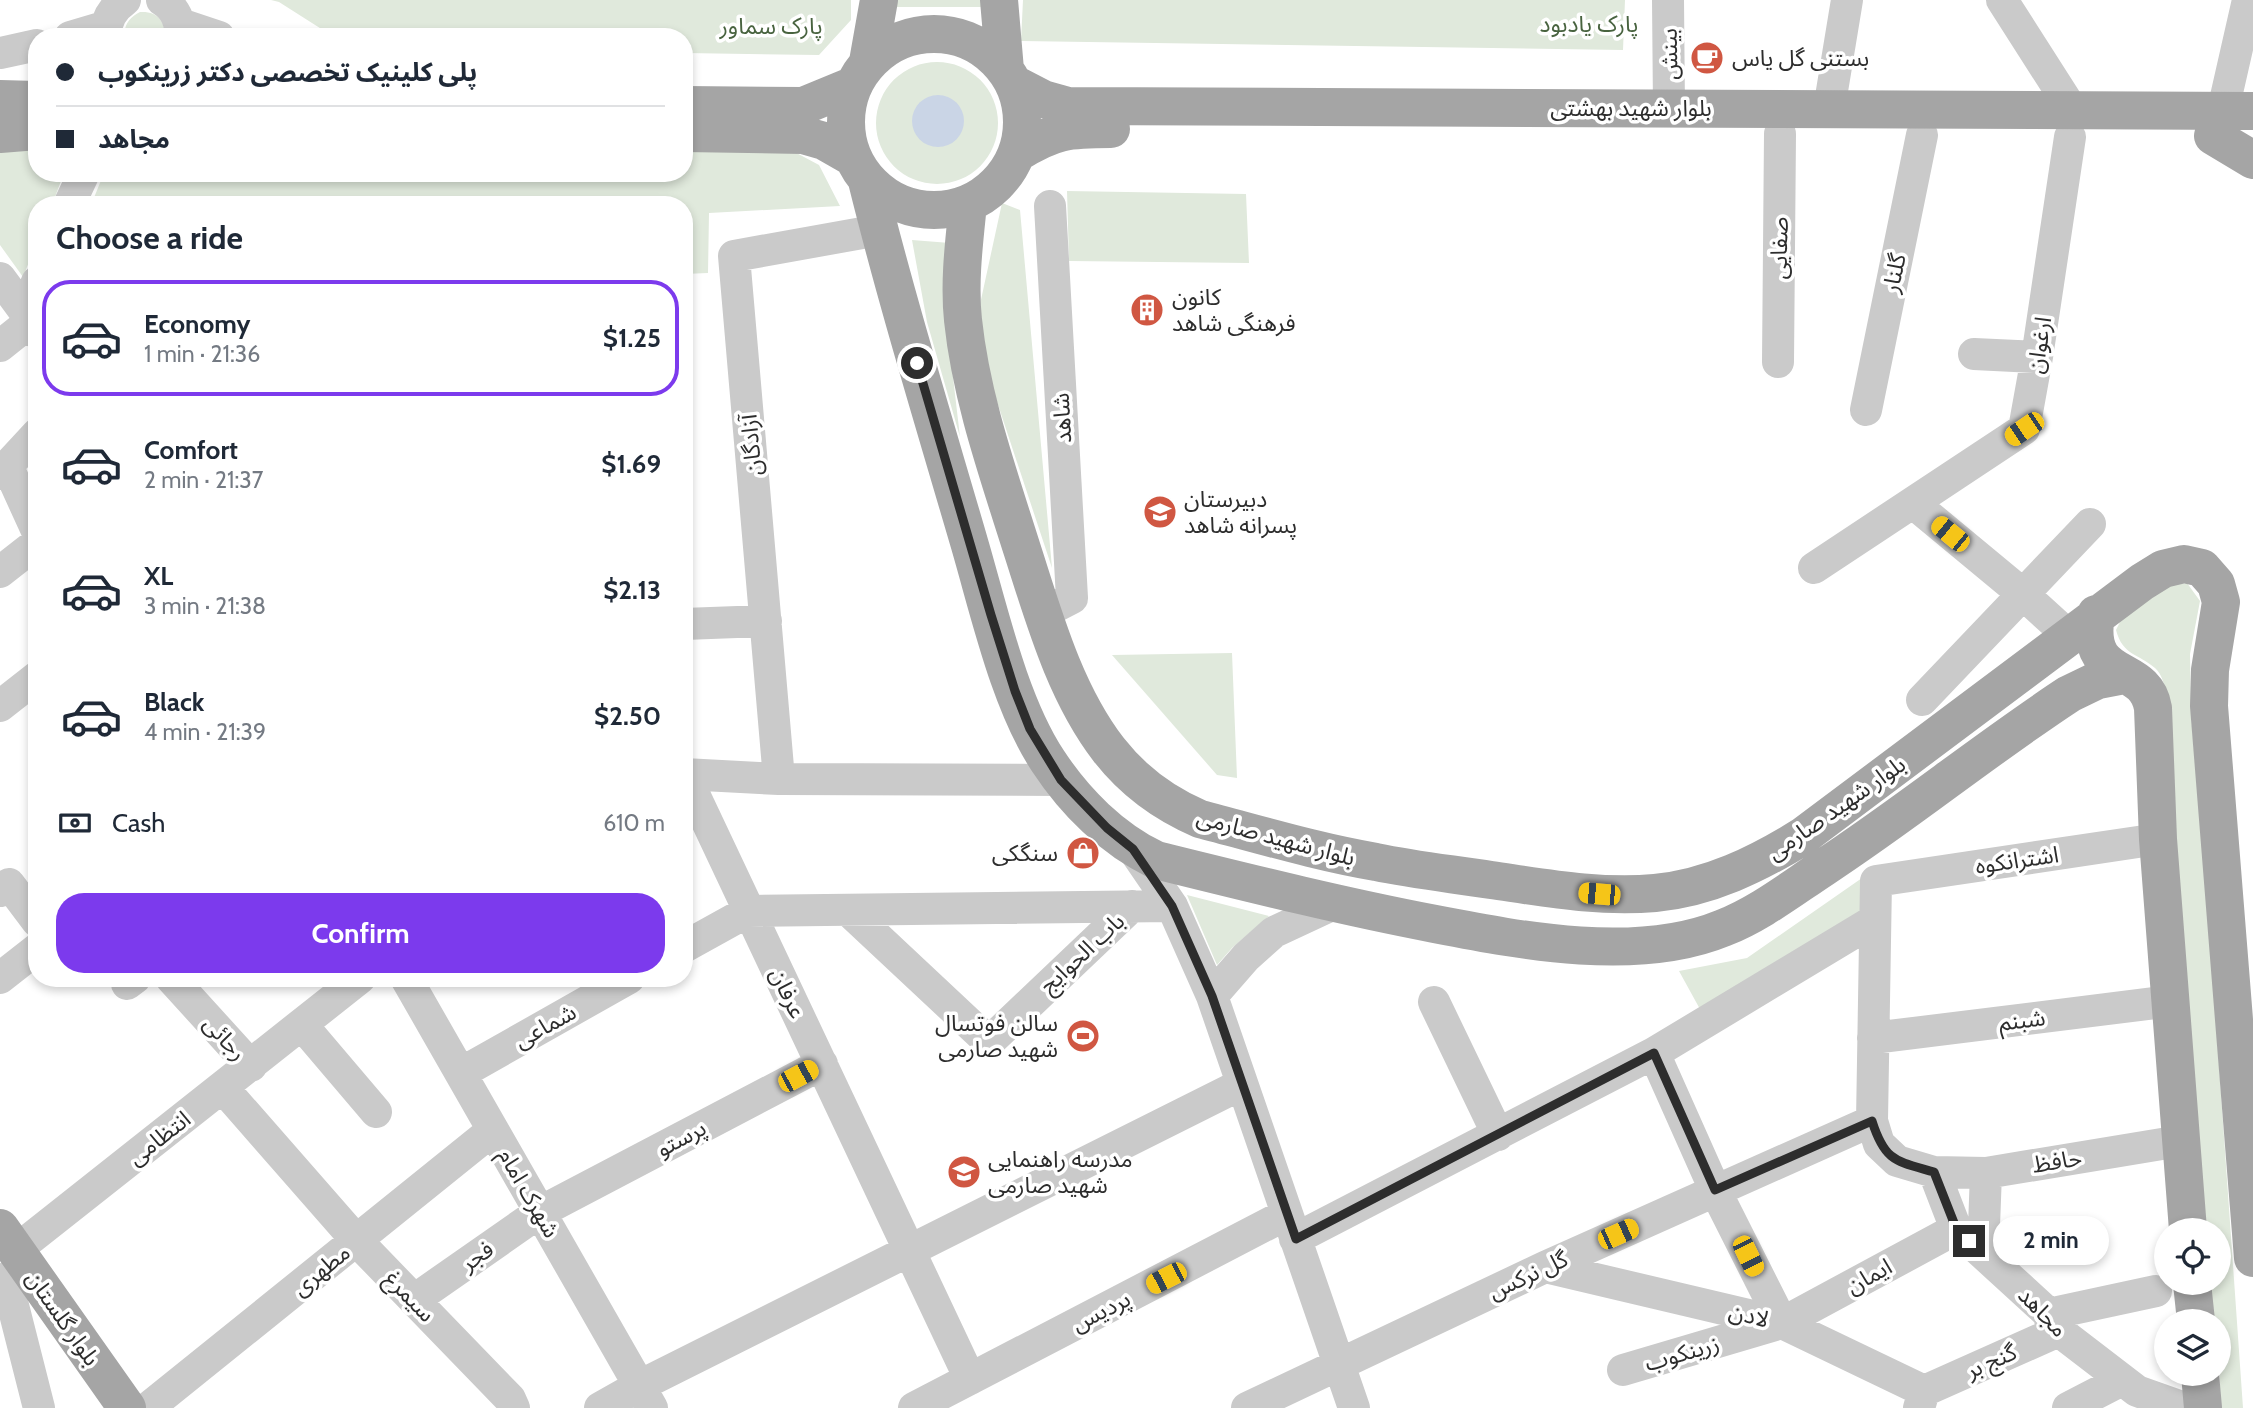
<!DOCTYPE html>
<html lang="en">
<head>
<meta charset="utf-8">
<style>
	body { margin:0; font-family:Cabin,"Noto Sans Arabic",sans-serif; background:#f2f2f3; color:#1f2937; height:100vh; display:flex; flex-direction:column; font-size:26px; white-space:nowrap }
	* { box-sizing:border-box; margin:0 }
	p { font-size:23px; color:#747a83 }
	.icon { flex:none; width:38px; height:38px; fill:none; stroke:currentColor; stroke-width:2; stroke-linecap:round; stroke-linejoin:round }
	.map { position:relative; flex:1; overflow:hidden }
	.panel { position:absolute; left:28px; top:196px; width:665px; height:791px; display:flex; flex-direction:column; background:#fff; border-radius:28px; box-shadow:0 4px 10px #0003 }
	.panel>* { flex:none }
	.top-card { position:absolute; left:28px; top:28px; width:665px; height:154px; border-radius:28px; box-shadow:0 4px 10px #0003; display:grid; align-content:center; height:154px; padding:0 28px; background:#fff }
	.controls { position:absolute; left:2154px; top:1218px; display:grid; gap:14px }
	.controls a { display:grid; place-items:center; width:77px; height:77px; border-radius:50%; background:#fff; box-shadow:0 4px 10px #0003; font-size:35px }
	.end { position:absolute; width:32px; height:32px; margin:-16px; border:9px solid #2d2d2d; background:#fff; box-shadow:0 0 0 4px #fff }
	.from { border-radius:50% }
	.bubble { position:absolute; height:49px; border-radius:24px; background:#fff; box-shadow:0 4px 10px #0003; font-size:23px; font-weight:800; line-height:49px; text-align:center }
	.car { position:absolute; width:21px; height:42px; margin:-21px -10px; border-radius:9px; box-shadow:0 0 5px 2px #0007; background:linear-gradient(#f5c518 24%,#345 0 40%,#f5c518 0 76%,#345 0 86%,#f5c518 0) }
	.top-card b { display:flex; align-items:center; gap:24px; height:66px; font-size:26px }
	.top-card b+b { border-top:2px solid #e0e1e3 }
	.top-card i { width:18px; height:18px; background:#1f2937 }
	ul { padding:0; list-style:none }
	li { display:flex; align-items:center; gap:21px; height:116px; margin:0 14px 10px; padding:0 14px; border:4px solid transparent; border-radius:28px }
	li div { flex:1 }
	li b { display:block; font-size:26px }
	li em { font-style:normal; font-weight:800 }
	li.selected { border-color:#7c3aed }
	li>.icon { width:63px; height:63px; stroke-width:1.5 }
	h2 { padding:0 28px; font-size:32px; line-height:84px }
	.pay { display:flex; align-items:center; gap:18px; height:77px; padding:0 28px; font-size:26px }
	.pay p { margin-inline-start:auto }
	.cta { display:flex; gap:14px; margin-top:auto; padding:14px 28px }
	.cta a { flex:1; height:80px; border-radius:28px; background:#7c3aed; color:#fff; font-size:28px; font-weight:800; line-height:80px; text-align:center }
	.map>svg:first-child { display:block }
	.green { fill:#e0e9dc }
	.water { fill:#cad5e6 }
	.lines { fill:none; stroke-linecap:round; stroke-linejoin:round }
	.minor { stroke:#cacaca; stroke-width:32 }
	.major { stroke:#a5a5a5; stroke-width:38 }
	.route { stroke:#2d2d2d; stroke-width:9 }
	.labels { text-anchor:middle; stroke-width:7; stroke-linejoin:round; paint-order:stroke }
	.park-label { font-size:23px; fill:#48633f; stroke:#fff }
	.street-label { font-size:23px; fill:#2d2d2d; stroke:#fff }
	.poi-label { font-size:23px; fill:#2d2d2d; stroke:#fff; text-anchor:start }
</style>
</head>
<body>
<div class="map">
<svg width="2253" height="1408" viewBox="0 0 2253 1408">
	<rect width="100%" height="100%" fill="#fff"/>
	<!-- green -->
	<path class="green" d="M271 0H851V20L819 55 684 53V37H334L279 2Z
		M893 0H981V7H893Z
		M1023 0H1625L1623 50 1021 41Z
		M140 12C158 11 164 21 166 37H125C123 25 130 17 140 12Z
		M876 123a61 61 0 1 1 122 0a61 61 0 1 1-122 0Z
		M684 149H789L819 165 840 206 709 213 708 273 684 274V205H91L104 173H684Z
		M0 150H37V173H64L52 205H37V242L23 277 0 245Z
		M1067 191 1246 194 1249 263 1069 261Z
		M1002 203 1020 210 1052 568 974 332Z
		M912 240 950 243 946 317 960 437 927 322Z
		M2187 583 2200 601 2190 654 2191 715 2210 937 2243 1408H2220L2219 1321H2212L2208 1283H2219V1230H2203L2166 693C2164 684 2162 674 2155 668 2138 653 2123 656 2116 630L2124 614 2163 586Z
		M1232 653 1237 778 1217 775 1112 655Z
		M1862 878 1871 911 1701 1011 1679 971 1747 958Z
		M1187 895 1269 916 1232 948 1217 965Z"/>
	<!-- water -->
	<path class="water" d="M912 121a26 26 0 1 1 52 0a26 26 0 1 1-52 0Z"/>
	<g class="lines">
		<!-- minor -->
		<path class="minor" d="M162 0C176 9 180 21 181 37
			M1668 0 1669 108
			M2002 0 2073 111
			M180 24 219 37
			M70 37 107 26
			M106 37C105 21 112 9 125 0
			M0 53 37 45
			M1829 109 1847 0
			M2223 110 2248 0
			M69 205 84 173
			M0 278 25 312 37 333
			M25 312 37 282
			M0 346 30 322
			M1974 354 2037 357
			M1778 362 1780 134
			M1866 410 1922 135
			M7 465 37 531
			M0 474 37 434
			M1913 503 2024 595 2068 635
			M1814 568 2024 429 2037 357 2070 137
			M0 572 37 543
			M1043 613 1072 598 1050 206
			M684 624 766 621
			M1922 700 2090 524
			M0 706 37 677
			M684 773 970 1379
			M684 774 779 779 1061 780
			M779 779 734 256 879 230
			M2158 839 1876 881 1872 1121 1879 1144 1897 1161 1934 1172 1956 1229 2049 1314 2051 1325 2137 1391 2185 1408
			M1133 849 1172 906 1212 996 1354 1408
			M0 891 9 884 37 921
			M848 910 989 1042 1132 906
			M684 947 749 911 1172 906
			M0 978 37 949
			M171 978 251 1066
			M406 978 652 1408
			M127 984 135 978
			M1212 996 1246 957 1274 932 1334 904
			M1434 1002 1498 1135
			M302 1025 376 1112
			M1873 1038 2171 1001
			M1654 1053 1875 920
			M461 1073 629 978
			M223 1088 357 1241 510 1399 514 1408
			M1934 1172 1986 1173 2180 1141
			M1295 1239 1654 1053 1715 1190 1782 1323
			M16 1250 360 978
			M1983 1253 1986 1173
			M1545 1267 1782 1323 1924 1391 1919 1408
			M6 1278 39 1408
			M414 1300 540 1212 822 1064
			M2049 1314 2156 1291
			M1623 1370 1782 1323 1956 1229
			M1924 1391 2059 1331
			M148 1408 493 1130
			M600 1408 639 1386 1242 1084
			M914 1408 1287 1214
			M1247 1408 1545 1267 1872 1121
			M2068 1408 2122 1380"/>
		<!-- major -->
		<path class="major" d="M999 0 1005 70
			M846 122a88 88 0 1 1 176 0a88 88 0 1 1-176 0Z
			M868 62 879 0
			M1014 84 1043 99 1068 106 2253 111
			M0 99 37 100
			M684 105 803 106 854 85
			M684 133 803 135 824 141 852 157
			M0 134 37 131
			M2213 136 2253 160
			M1017 153C1054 130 1068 129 1111 129
			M867 181C897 302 934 422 969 542 989 610 1009 702 1048 761 1075 802 1112 839 1156 860 1249 883 1341 906 1435 924 1523 941 1638 963 1723 928 1759 914 1791 889 1823 868 1907 813 1985 749 2069 694L2098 680 2124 675
			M968 204C964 243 959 282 963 320 971 397 998 473 1021 546 1043 614 1064 692 1109 750 1134 782 1163 803 1200 819 1258 834 1317 852 1376 862 1414 870 1453 874 1491 880 1546 888 1600 898 1655 893 1709 888 1758 864 1803 836L2142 582 2163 569 2184 564 2202 568 2216 584 2221 602 2210 670 2209 706 2253 1258
			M2096 614C2084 685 2145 660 2153 708L2158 839 2188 1230
			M0 1228 127 1408
			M2192 1283 2196 1321
			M2200 1374 2203 1408"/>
	</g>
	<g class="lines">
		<!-- route -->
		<path class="route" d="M917 363 991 615 1015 691 1030 729 1061 780 1107 828 1133 849 1172 906 1212 996 1296 1239 1654 1053 1715 1190 1872 1121C1885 1162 1896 1161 1934 1172L1956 1228 1969 1241"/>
	</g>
	<!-- icons -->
	<defs>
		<symbol id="cafe-disc" viewBox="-11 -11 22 22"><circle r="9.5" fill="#d05742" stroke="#fff"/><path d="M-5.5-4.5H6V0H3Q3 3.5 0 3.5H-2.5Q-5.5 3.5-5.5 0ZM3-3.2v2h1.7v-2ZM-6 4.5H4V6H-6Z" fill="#fff"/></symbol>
		<symbol id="building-disc" viewBox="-11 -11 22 22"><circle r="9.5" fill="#d05742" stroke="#fff"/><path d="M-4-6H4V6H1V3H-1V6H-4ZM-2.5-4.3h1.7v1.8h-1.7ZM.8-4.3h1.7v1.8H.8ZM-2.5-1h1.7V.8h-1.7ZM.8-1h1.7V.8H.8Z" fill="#fff"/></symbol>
		<symbol id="school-disc" viewBox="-11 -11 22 22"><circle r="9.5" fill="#d05742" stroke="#fff"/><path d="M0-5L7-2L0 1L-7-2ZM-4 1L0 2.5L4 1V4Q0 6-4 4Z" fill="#fff"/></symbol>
		<symbol id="shop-disc" viewBox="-11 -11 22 22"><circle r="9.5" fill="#d05742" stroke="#fff"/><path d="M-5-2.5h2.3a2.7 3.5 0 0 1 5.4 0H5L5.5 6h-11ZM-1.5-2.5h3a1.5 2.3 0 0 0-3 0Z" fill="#fff"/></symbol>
		<symbol id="stadium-disc" viewBox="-11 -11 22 22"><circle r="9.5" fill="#d05742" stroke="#fff"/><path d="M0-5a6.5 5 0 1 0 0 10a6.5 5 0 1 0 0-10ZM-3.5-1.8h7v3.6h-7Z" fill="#fff"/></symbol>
	</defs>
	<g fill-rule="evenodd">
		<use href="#cafe-disc" x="1688" y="39" width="38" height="38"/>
		<use href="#building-disc" x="1128" y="291" width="38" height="38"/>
		<use href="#school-disc" x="1141" y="493" width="38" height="38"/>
		<use href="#shop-disc" x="1064" y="834" width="38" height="38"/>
		<use href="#stadium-disc" x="1064" y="1017" width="38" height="38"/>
		<use href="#school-disc" x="945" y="1153" width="38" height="38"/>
	</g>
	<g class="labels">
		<!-- park labels -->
		<g class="park-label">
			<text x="1589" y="32">پارک یادبود</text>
			<text x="771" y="34">پارک سماور</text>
		</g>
		<!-- street labels -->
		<g class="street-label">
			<text transform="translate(1669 54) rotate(-91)" y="8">بینش</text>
			<text x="1631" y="116">بلوار شهید بهشتی</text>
			<text transform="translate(1779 248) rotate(-89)" y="8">صفایی</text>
			<text transform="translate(1894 273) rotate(-78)" y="8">گلنار</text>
			<text transform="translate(2039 345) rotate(-81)" y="8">ارغوان</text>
			<text transform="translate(1062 418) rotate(-93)" y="8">شاهد</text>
			<text transform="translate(751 445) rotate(-95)" y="8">آزادگان</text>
			<text transform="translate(1836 808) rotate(-35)" y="8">بلوار شهید صارمی</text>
			<text transform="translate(1276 837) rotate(15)" y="8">بلوار شهید صارمی</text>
			<text transform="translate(2017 860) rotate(-8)" y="8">اشترانکوه</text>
			<text transform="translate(1082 953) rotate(-43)" y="8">باب الحوایج</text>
			<text transform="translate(788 993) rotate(65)" y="8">عرفان</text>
			<text transform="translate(2022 1020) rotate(-7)" y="8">شبنم</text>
			<text transform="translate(545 1026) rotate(-29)" y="8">شماعی</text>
			<text transform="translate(225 1038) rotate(48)" y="8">رجائی</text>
			<text transform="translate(159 1138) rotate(-38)" y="8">انتظامی</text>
			<text transform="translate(681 1138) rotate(-28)" y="8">پرستو</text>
			<text transform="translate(2057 1161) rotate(-9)" y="8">حافظ</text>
			<text transform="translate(529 1193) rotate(60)" y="8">شهرک امام</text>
			<text transform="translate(477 1256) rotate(-35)" y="8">فجر</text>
			<text transform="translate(321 1270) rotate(-39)" y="8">مطهری</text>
			<text transform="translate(1528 1275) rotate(-25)" y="8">گل نرکس</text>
			<text transform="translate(1869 1276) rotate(-29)" y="8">ایمان</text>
			<text transform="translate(410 1296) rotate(46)" y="8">سیمرغ</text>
			<text transform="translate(1101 1311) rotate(-27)" y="8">پردیس</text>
			<text transform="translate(2043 1312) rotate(46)" y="8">مجاهد</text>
			<text transform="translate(1749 1315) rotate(14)" y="8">لادن</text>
			<text transform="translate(63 1318) rotate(55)" y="8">بلوار گلستان</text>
			<text transform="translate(1682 1353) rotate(-16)" y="8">زرینکوب</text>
			<text transform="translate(1991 1361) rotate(-24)" y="8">گنج بر</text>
		</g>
		<!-- poi labels -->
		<g class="poi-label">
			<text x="1732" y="66">بستنی گل یاس</text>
			<text x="1172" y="305">کانون<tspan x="1172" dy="26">فرهنگی شاهد</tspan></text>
			<text x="1184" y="507">دبیرستان<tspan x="1184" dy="26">پسرانه شاهد</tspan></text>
			<text x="1058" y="861" text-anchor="end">سنگکی</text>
			<text x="1058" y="1031" text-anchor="end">سالن فوتسال<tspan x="1058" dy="26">شهید صارمی</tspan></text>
			<text x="988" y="1167">مدرسه راهنمایی<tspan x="988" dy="26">شهید صارمی</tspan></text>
		</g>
	</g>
</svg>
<div class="controls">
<a><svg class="icon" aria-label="locate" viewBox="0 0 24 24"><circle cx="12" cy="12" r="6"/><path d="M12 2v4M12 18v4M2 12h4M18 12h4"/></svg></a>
<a><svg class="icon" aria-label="layers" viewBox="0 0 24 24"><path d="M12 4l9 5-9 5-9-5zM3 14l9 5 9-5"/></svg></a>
</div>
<i class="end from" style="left:917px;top:363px"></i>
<i class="end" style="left:1969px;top:1241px"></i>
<div class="bubble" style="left:1993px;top:1216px;width:116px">2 min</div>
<i class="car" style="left:2024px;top:429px;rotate:236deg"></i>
<i class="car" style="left:1950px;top:534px;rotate:309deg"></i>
<i class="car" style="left:1599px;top:894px;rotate:275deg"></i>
<i class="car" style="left:798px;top:1076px;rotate:62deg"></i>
<i class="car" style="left:1618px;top:1234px;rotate:66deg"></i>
<i class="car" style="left:1748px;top:1256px;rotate:154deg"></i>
<i class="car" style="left:1166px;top:1278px;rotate:243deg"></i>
<div class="top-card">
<b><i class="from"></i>پلی کلینیک تخصصی دکتر زرینکوب</b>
<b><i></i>مجاهد</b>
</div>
<section class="panel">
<h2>Choose a ride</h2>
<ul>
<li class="selected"><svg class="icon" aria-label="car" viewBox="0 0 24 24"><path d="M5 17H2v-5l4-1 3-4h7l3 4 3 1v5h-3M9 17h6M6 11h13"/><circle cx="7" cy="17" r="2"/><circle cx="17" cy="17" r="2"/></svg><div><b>Economy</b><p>1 min · 21:36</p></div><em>$1.25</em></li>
<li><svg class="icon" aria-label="car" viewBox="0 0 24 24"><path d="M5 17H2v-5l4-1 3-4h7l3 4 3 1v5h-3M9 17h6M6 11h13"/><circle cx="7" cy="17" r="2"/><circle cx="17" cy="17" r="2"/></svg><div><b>Comfort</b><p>2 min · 21:37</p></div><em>$1.69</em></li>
<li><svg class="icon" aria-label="car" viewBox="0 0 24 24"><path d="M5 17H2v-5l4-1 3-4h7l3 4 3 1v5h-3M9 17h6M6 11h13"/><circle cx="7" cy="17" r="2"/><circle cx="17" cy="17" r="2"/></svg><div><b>XL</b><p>3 min · 21:38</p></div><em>$2.13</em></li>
<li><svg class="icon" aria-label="car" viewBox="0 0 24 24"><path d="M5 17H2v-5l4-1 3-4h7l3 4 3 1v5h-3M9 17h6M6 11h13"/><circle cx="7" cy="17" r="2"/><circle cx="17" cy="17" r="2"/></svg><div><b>Black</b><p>4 min · 21:39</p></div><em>$2.50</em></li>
</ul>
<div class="pay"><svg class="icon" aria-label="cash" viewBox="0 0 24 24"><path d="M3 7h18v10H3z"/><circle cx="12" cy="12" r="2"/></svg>Cash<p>610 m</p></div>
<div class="cta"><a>Confirm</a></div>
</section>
</div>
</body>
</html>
